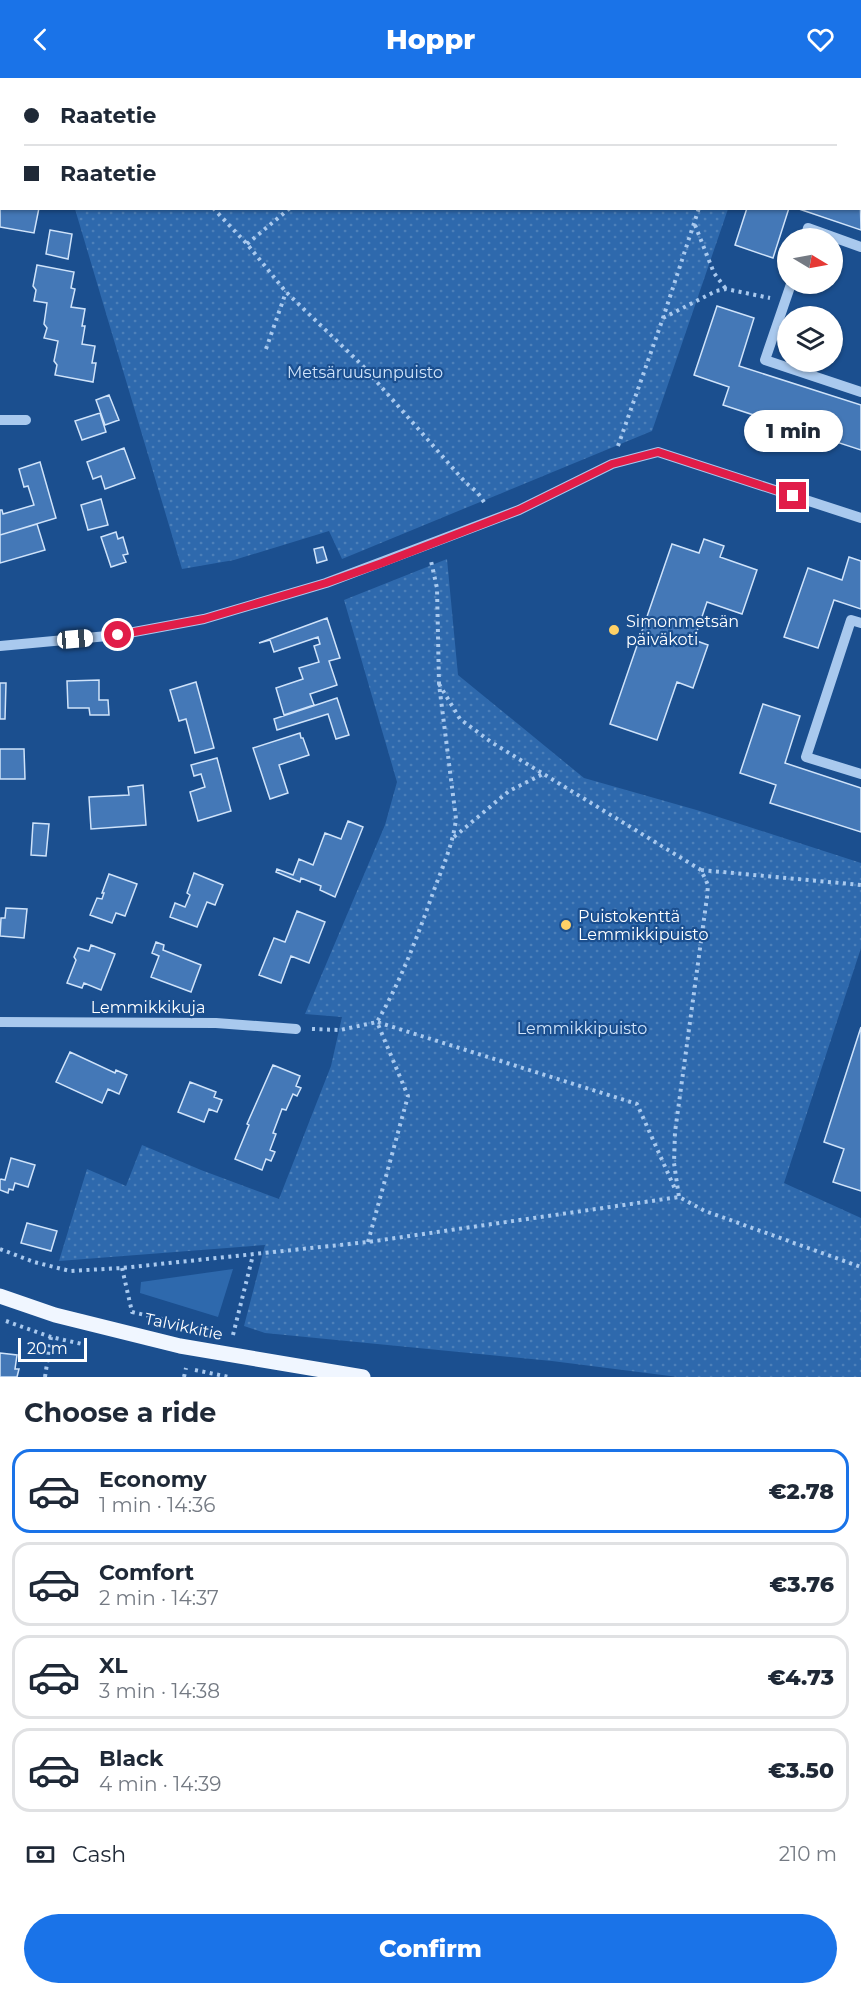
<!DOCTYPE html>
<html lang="en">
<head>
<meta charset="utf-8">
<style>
	body { margin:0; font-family:Montserrat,sans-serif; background:#f6f6f7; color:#1f2937; height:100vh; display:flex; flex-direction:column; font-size:22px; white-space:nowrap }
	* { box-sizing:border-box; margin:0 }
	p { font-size:20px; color:#747a83 }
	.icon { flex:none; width:33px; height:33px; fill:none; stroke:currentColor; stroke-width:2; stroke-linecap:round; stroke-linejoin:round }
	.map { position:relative; height:1299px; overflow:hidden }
	.sheet { display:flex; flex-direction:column; background:#fff; flex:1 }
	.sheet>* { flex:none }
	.guide { position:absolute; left:0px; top:0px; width:861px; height:132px; box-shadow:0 2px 4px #0004; display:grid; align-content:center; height:132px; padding:0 24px; background:#fff }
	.needle { width:39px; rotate:100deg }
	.fabs { position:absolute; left:777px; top:150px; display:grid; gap:12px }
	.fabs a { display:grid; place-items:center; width:66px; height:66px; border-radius:50%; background:#fff; box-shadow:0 2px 4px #0004; font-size:30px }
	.scale { position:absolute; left:18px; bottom:15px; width:69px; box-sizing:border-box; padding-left:6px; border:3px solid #fff; border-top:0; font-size:16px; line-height:21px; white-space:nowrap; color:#fff; -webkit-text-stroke:4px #1b4f8f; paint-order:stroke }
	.end { position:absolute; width:27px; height:27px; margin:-14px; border:8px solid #e11d48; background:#fff; box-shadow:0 0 0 3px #fff }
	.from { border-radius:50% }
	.bubble { position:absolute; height:42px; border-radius:21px; background:#fff; box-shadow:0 2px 4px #0004; font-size:20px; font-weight:800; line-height:42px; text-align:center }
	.car { position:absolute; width:18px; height:36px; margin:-18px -9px; border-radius:8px; box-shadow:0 0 4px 2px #0007; background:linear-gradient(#fff 24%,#345 0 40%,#fff 0 76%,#345 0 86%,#fff 0) }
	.guide b { display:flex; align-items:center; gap:21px; height:57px; font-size:22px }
	.guide b+b { border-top:2px solid #e0e1e3 }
	.guide i { width:15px; height:15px; background:#1f2937 }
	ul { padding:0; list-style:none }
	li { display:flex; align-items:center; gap:18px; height:84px; margin:0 12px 9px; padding:0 12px; border:3px solid #e0e1e3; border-radius:18px }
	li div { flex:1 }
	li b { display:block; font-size:22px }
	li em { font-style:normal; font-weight:800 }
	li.active { border-color:#1a73e8 }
	li>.icon { width:54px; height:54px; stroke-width:1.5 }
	h2 { padding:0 24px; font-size:27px; line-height:72px }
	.pay { display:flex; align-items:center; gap:15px; height:66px; padding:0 24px; font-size:22px }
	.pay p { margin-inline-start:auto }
	.action { display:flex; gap:12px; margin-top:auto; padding:12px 24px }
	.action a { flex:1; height:69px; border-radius:36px; background:#1a73e8; color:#fff; font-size:24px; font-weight:800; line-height:69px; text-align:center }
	header { display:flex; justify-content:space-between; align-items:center; height:78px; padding:0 24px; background:#1a73e8; color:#fff; font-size:27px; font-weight:800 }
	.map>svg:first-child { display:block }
	.grass { fill:#2e69ad }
	.park { fill:url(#park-dots) }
	.building { fill:#4478b7; stroke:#cfe3fa; stroke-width:1.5 }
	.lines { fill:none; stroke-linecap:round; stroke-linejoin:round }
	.path { stroke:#a9c9ee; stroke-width:4; stroke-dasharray:3 4.5; stroke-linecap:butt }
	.minor { stroke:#a9c9ee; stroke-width:10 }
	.major { stroke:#f0f6ff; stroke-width:15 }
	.route { stroke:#e11d48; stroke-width:8 }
	.poi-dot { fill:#ffd166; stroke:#1b4f8f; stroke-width:2 }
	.labels { text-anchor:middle; stroke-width:4.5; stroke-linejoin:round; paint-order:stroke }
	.park-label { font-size:16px; fill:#cfe3fa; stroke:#1b4f8f }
	.poi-label { font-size:16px; fill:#fff; stroke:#1b4f8f; text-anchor:start }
	.street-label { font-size:16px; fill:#fff; stroke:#1b4f8f }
</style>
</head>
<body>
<header><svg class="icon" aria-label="back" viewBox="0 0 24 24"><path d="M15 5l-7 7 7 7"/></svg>Hoppr<svg class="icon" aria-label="heart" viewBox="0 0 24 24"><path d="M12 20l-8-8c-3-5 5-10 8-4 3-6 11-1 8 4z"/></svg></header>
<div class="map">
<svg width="861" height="1299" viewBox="0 0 861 1299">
	<defs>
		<pattern id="park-dots" width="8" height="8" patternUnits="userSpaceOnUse" patternTransform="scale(1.5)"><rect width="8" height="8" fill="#2e69ad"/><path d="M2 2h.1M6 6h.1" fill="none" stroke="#4d80b9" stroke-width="1.8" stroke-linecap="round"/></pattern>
	</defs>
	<rect width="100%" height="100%" fill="#1b4f8f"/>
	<!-- grass -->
	<path class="grass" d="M233 1191 218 1239 140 1215 141 1204Z"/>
	<!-- park -->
	<path class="park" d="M0 0H113L114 1 2 2 1 41Z
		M376 0H861V85L860 2 374 1Z
		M75 131H728L652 353 342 481 329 453 234 482 182 491Z
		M447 481 458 597 584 700 700 733 861 785V870L784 1105 861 1140V1299H678L552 1283 265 1255 244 1248 265 1167 59 1183 87 1091 126 1108 142 1067 201 1092 279 1121 331 988 342 939 305 936 385 747 397 704 344 522Z"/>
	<!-- building -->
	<path class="building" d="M284 0H341L283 2Z
		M860 111 861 152 796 130H860Z
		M0 128 2 130H39L34 155 0 149Z
		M747 130H789L773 180 735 167Z
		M50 152 72 156 68 181 46 176Z
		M37 187 74 194 71 210 75 211 71 229 85 231 82 248H85L82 266 95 268 92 285H96L93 304 55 297 57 287 54 283 58 263 44 260 47 250 44 246 47 225 34 223 36 212 33 208Z
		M717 228 754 240 739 288 861 327V372L723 327 729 309 694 297Z
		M109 317 119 342 105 347 96 322Z
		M100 335 106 354 82 362 75 343Z
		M124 370 135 400 105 411 101 398 93 401 87 384Z
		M40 384 56 440 0 457V432H2L3 436 34 427 28 408 24 409 19 391Z
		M101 421 108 447 88 452 81 427Z
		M37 446 45 472 0 485V457Z
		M116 454 118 461 123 459 128 476 123 477 126 484 111 489 101 459Z
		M704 461 724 468 720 479 757 492 742 536 707 524 694 562 708 567 693 610 677 604 657 662 610 646 672 466 699 475Z
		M323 469 327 482 317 485 314 471Z
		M849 479 861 483V531L834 522 818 570 784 559 808 490 842 502Z
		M327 540 340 580 329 583 337 607 310 616 314 627 284 637 276 610 303 601 299 590 319 584 314 568 320 566 318 559 274 574 270 562 259 565Z
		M99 602V622H108L109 637H90L89 630H68L67 603Z
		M196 604 214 670 195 675 186 641 179 643 170 612Z
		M0 605H6L5 641H0Z
		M337 620 349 657 336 661 328 636 277 652 274 641Z
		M763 626 800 638 785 685 861 710V754L770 725 776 707 740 695Z
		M300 655 301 660H303L309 677 279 687 288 715 270 721 253 670Z
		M0 671H24L25 701H0Z
		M217 680 231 733 198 743 190 714 205 709 201 696 194 698 191 687Z
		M143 707 146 747 91 751 89 719 129 717 128 709Z
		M348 743 363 749 335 819 320 812 321 808 301 800 300 804 276 794 277 791 293 797 299 781 313 787 325 755 341 761Z
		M33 745 49 746 46 778 31 777Z
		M194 795 223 807 215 827 207 824 197 849 170 839 175 825 185 829 190 817 187 815Z
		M109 796 137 806 125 838 116 835 112 845 90 837 97 820 102 821 104 815H102Z
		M6 830 27 831 24 860 0 858 1 840H5Z
		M297 833 325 844 309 885 291 878 281 905 259 897 274 860 285 864Z
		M156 864 164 867 163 872 201 887 191 914 151 899 159 878 152 875Z
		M91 867 115 876 101 912 84 905 82 910 67 905 76 882 74 879 78 870 89 873Z
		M861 949V1113L833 1104 844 1071 824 1064Z
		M70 974 115 995 116 992 127 997 119 1016 108 1011 102 1025 56 1004Z
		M273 987 300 998 296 1008 301 1010 297 1018 293 1016 286 1032 282 1031 273 1055 276 1056 270 1072 275 1074 271 1083 266 1081 262 1092 235 1081 249 1047 247 1046Z
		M190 1004 216 1014 214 1019 222 1022 217 1034 209 1031 204 1044 178 1034Z
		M11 1080 35 1087 28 1109 15 1105 13 1112 9 1111 8 1115 0 1112V1102L1 1101 5 1102Z
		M27 1145 57 1153 51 1173 21 1165Z
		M0 1275 17 1277 15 1291H19L17 1299H0Z"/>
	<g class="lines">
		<!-- path -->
		<path class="path" d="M95 0 96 2
			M205 0 207 2
			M650 0 651 2
			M682 0 692 2
			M159 2 160 0
			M263 2 265 0
			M441 2 442 0
			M472 2 477 0
			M829 2 833 0
			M0 23H2
			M213 130 247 166 286 214 362 287 465 404 478 415 486 427
			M695 147 714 195 726 211
			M247 166 290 130
			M663 240 716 213 726 211 770 220
			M266 271 286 214
			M618 368 663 240 699 130
			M439 606 460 641 491 664 701 792 708 807 707 819 675 1054 674 1085 679 1119
			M454 759 509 713 543 696
			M701 792 861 807
			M312 951 340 952 377 944C401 903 418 857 434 812 443 788 453 766 456 741L439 606 437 510 431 483
			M368 1164 408 1018 377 944 637 1026 675 1111
			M0 1171 34 1184 70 1193 122 1190 368 1164 679 1119 705 1133 861 1189
			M122 1190 132 1234 162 1241
			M6 1243 51 1259 82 1266
			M233 1257 253 1177
			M195 1292 229 1299
			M45 1299 51 1259
			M184 1299 186 1290"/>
		<!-- minor -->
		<path class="minor" d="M805 160 808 150 861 169
			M791 206 765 282 861 314
			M0 342H26
			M861 545 851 542 806 679 861 696
			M0 568 118 557 204 541 326 505 519 432 612 386 658 374 861 440
			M0 944 216 945 296 951"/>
		<!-- major -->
		<path class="major" d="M0 1218 55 1237 180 1268 363 1299"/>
	</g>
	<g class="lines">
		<!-- route -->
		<path class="route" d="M118 557 204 541 326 505 382 485 519 432 612 386 658 374 793 418"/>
	</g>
	<!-- markers -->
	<g class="poi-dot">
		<circle cx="614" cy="552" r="6"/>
		<circle cx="566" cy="847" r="6"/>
	</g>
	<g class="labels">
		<!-- park labels -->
		<g class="park-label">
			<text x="365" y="300">Metsäruusunpuisto</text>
			<text x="582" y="956">Lemmikkipuisto</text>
		</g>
		<!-- poi labels -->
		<g class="poi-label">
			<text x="626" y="549">Simonmetsän<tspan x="626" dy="18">päiväkoti</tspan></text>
			<text x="578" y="844">Puistokenttä<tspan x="578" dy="18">Lemmikkipuisto</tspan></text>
		</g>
		<!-- street labels -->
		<g class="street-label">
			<text x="148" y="935">Lemmikkikuja</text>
			<text transform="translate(184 1248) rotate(12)" y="6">Talvikkitie</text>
		</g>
	</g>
</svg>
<div class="fabs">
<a><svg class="needle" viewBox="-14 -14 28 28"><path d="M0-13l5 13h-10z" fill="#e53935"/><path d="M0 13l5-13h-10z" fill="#747a83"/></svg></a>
<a><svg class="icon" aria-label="layers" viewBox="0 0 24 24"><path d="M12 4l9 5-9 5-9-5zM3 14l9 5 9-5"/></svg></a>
</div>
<div class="scale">20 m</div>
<i class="end from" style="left:118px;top:557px"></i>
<i class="end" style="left:793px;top:418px"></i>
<div class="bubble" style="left:744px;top:332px;width:99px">1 min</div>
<i class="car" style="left:75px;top:561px;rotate:85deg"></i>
<div class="guide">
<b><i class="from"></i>Raatetie</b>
<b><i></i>Raatetie</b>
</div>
</div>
<section class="sheet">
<h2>Choose a ride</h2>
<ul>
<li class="active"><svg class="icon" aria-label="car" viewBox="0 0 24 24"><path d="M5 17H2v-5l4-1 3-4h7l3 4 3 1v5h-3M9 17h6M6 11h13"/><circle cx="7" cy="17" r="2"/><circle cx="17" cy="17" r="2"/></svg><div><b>Economy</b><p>1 min · 14:36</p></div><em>€2.78</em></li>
<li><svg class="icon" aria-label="car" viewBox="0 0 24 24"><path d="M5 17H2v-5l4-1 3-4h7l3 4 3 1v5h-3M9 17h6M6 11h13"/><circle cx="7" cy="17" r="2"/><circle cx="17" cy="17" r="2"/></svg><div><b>Comfort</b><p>2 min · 14:37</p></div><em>€3.76</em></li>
<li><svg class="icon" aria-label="car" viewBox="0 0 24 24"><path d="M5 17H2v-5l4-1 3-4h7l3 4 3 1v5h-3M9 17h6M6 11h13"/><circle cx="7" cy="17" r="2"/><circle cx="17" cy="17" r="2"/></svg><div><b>XL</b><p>3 min · 14:38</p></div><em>€4.73</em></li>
<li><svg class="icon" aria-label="car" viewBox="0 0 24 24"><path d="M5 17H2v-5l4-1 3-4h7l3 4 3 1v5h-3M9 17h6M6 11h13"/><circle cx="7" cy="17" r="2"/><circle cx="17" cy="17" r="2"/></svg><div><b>Black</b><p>4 min · 14:39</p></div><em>€3.50</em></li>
</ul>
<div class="pay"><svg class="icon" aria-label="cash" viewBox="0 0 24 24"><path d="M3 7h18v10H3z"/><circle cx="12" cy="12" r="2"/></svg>Cash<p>210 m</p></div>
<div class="action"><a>Confirm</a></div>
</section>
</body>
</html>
